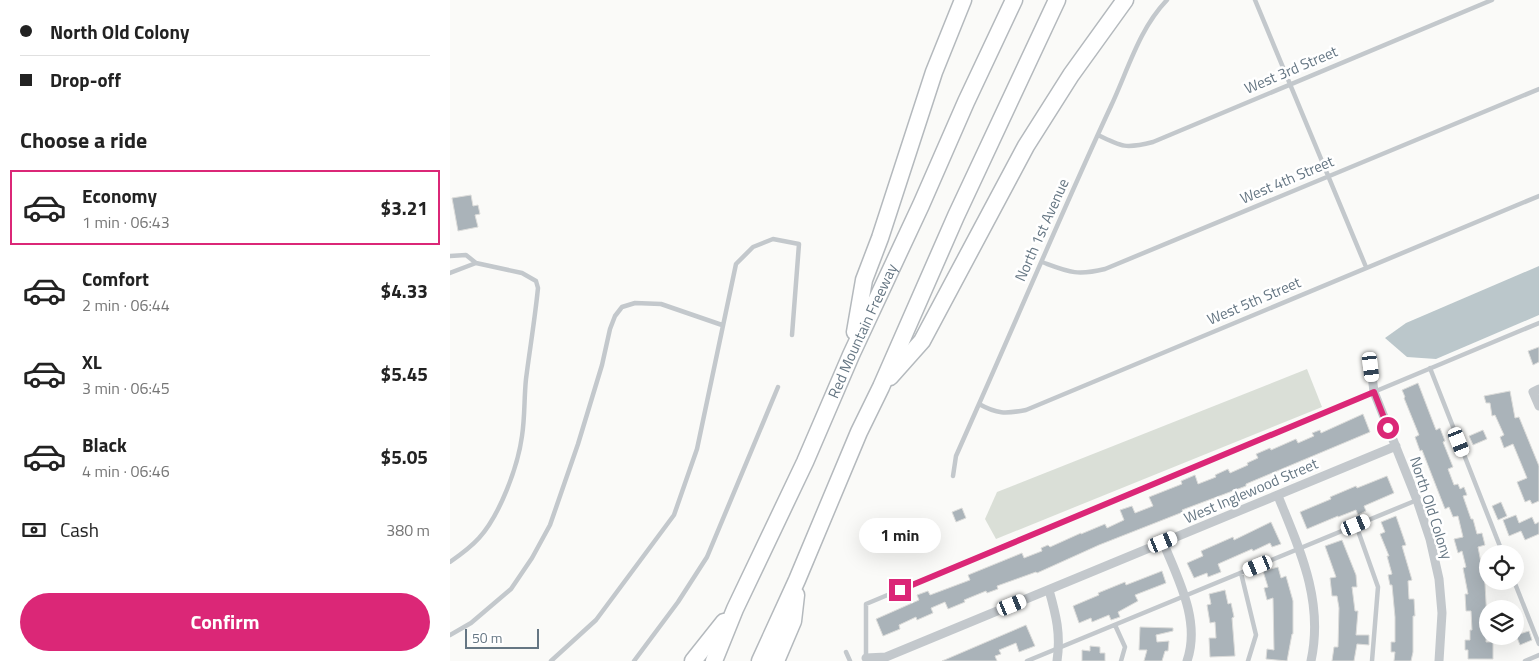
<!DOCTYPE html>
<html lang="en">
<head>
<meta charset="utf-8">
<style>
	body { margin:0; font-family:"Titillium Web",sans-serif; background:#f6f6f6; color:#222; height:100vh; display:flex; flex-direction:column; font-size:19px; white-space:nowrap }
	* { box-sizing:border-box; margin:0 }
	p { font-size:16px; color:#767676 }
	.icon { flex:none; width:28px; height:28px; fill:none; stroke:currentColor; stroke-width:2; stroke-linecap:round; stroke-linejoin:round }
	.map { position:relative; flex:1; overflow:hidden }
	.details { display:flex; flex-direction:column; background:#fff; width:450px }
	.details>* { flex:none }
	.guide { display:grid; align-content:center; height:110px; padding:0 20px; background:#fff }
	.fabs { position:absolute; left:1029px; top:545px; display:grid; gap:10px }
	.fabs a { display:grid; place-items:center; width:45px; height:45px; border-radius:50%; background:#fff; box-shadow:0 5px 20px #0002; font-size:25px }
	.scale { position:absolute; left:15px; bottom:12px; width:74px; box-sizing:border-box; padding-left:5px; border:2px solid #657683; border-top:0; font-size:14px; line-height:18px; white-space:nowrap; color:#657683; -webkit-text-stroke:4px #fff; paint-order:stroke }
	.end { position:absolute; width:22px; height:22px; margin:-11px; border:6px solid #db2777; background:#fff; box-shadow:0 0 0 2px #fff }
	.from { border-radius:50% }
	.bubble { position:absolute; height:35px; border-radius:18px; background:#fff; box-shadow:0 5px 20px #0002; font-size:16px; font-weight:700; line-height:35px; text-align:center }
	.car { position:absolute; width:15px; height:30px; margin:-15px -8px; border-radius:6px; box-shadow:0 0 4px 1px #0007; background:linear-gradient(#fff 24%,#345 0 40%,#fff 0 76%,#345 0 86%,#fff 0) }
	.guide b { display:flex; align-items:center; gap:18px; height:48px; font-size:19px }
	.guide b+b { border-top:1px solid #e0e0e0 }
	.guide i { width:12px; height:12px; background:#222 }
	ul { padding:0; list-style:none }
	li { display:flex; align-items:center; gap:15px; height:75px; margin:0 10px 8px; padding:0 10px; border:2px solid transparent; border-radius:0px }
	li div { flex:1 }
	li b { display:block; font-size:19px }
	li em { font-style:normal; font-weight:700 }
	li.active { border-color:#db2777 }
	li>.icon { width:45px; height:45px; stroke-width:1.5 }
	h2 { padding:0 20px; font-size:22px; line-height:60px }
	.pay { display:flex; align-items:center; gap:12px; height:55px; padding:0 20px; font-size:19px }
	.pay p { margin-inline-start:auto }
	.button { display:flex; gap:10px; margin-top:auto; padding:10px 20px }
	.button a { flex:1; height:58px; border-radius:30px; background:#db2777; color:#fff; font-size:20px; font-weight:700; line-height:58px; text-align:center }
	main { display:flex; flex:1; min-height:0 }
	.map>svg:first-child { display:block }
	.green { fill:#dadfd7 }
	.water { fill:#bbc7cb }
	.building { fill:#aab3b9; stroke:#dcdcda }
	.lines { fill:none; stroke-linecap:round; stroke-linejoin:round }
	.highway-casing { stroke:#b4b9bd; stroke-width:19 }
	.lane { stroke:#c3c8cc; stroke-width:4.5 }
	.street { stroke:#c3c8cc; stroke-width:9 }
	.highway { stroke:#fff; stroke-width:16 }
	.route { stroke:#db2777; stroke-width:6 }
	.labels { text-anchor:middle; stroke-width:5; stroke-linejoin:round; paint-order:stroke }
	.street-label { font-size:15px; fill:#657683; stroke:#fff }
</style>
</head>
<body>
<main>
<section class="details">
<div class="guide">
<b><i class="from"></i>North Old Colony</b>
<b><i></i>Drop-off</b>
</div>
<h2>Choose a ride</h2>
<ul>
<li class="active"><svg class="icon" aria-label="car" viewBox="0 0 24 24"><path d="M5 17H2v-5l4-1 3-4h7l3 4 3 1v5h-3M9 17h6M6 11h13"/><circle cx="7" cy="17" r="2"/><circle cx="17" cy="17" r="2"/></svg><div><b>Economy</b><p>1 min · 06:43</p></div><em>$3.21</em></li>
<li><svg class="icon" aria-label="car" viewBox="0 0 24 24"><path d="M5 17H2v-5l4-1 3-4h7l3 4 3 1v5h-3M9 17h6M6 11h13"/><circle cx="7" cy="17" r="2"/><circle cx="17" cy="17" r="2"/></svg><div><b>Comfort</b><p>2 min · 06:44</p></div><em>$4.33</em></li>
<li><svg class="icon" aria-label="car" viewBox="0 0 24 24"><path d="M5 17H2v-5l4-1 3-4h7l3 4 3 1v5h-3M9 17h6M6 11h13"/><circle cx="7" cy="17" r="2"/><circle cx="17" cy="17" r="2"/></svg><div><b>XL</b><p>3 min · 06:45</p></div><em>$5.45</em></li>
<li><svg class="icon" aria-label="car" viewBox="0 0 24 24"><path d="M5 17H2v-5l4-1 3-4h7l3 4 3 1v5h-3M9 17h6M6 11h13"/><circle cx="7" cy="17" r="2"/><circle cx="17" cy="17" r="2"/></svg><div><b>Black</b><p>4 min · 06:46</p></div><em>$5.05</em></li>
</ul>
<div class="pay"><svg class="icon" aria-label="cash" viewBox="0 0 24 24"><path d="M3 7h18v10H3z"/><circle cx="12" cy="12" r="2"/></svg>Cash<p>380 m</p></div>
<div class="button"><a>Confirm</a></div>
</section>
<div class="map">
<svg width="1089" height="661" viewBox="0 0 1089 661">
	<rect width="100%" height="100%" fill="#fafaf8"/>
	<!-- green -->
	<path class="green" d="M857 369 872 407 546 539 535 519 547 492Z"/>
	<!-- water -->
	<path class="water" d="M1089 266V315L986 359 957 357 935 338 956 323Z"/>
	<!-- building -->
	<path class="building" d="M21 195 23 206 28 205 30 214 25 215 28 227 8 231 2 198Z
		M1089 347V362L1083 365 1078 351Z
		M968 383 986 430 990 428 995 441 993 442 1003 467 998 469 1004 485 1008 484 1010 489 1014 487 1017 495 1013 496 1021 519H1023L1027 534 1032 533 1035 545 1028 547 1035 584 1037 621 1036 642H1043V659H1018V650H1015V640H1020V630H1022L1021 611H1016L1015 594H1018L1013 568 1016 567 1012 551 1008 553 1004 539 1013 537 1008 516 1003 517 999 507 995 509 972 450 970 451 965 437 969 435 954 398 955 397 952 390Z
		M1060 391 1065 418 1069 417 1089 466V501L1082 504 1080 500 1075 502 1067 482 1077 478 1063 444 1054 448 1050 437 1054 435 1045 415 1042 416 1040 403H1036L1034 396Z
		M913 414 920 432 796 484V486L732 510 733 512 649 545 587 573 586 572 547 586 548 589 537 593 536 591 514 600 515 602 498 609 495 602 481 608 483 613 467 620 466 617 449 625 450 629 433 636 426 619 469 600 467 595 478 591 480 595 520 580 518 575 572 553 574 558 592 551 591 548 598 545 600 547 631 533V534L655 524 657 528 674 520 670 510 682 506 685 513 703 506 699 497 732 484 731 481 745 475 748 484 766 477 765 475 778 469 780 473 798 465 797 463 808 458 806 454 820 448 821 450 846 439 848 443 864 436 862 433 870 430 871 433Z
		M1033 430 1037 439 1023 445 1019 436Z
		M937 476 944 493 914 506 916 511 908 515 906 510 888 517V516L857 529 850 512 881 499 880 497 906 486 907 488Z
		M1051 502 1057 516 1048 520 1042 506Z
		M512 508 516 518 506 522 502 512Z
		M1066 515 1069 523 1082 517 1085 524 1089 522V534L1075 540 1071 531 1059 536 1053 520Z
		M946 516 956 545 952 546 962 580 958 581 959 599H964L965 616H963V652L961 661H944L945 652H941V642H945V617L942 585H940L938 575 942 574 937 556H939L930 534 935 532 931 522Z
		M821 522 831 544 822 547 820 543 803 551 802 549 768 564 771 572 758 577 757 573 744 578 737 563 753 556 751 551 783 537 784 540Z
		M892 540 906 575 907 587H902L905 611H908L906 635H919V645L907 644 904 661H882L884 647H888L889 608 887 596H882L880 578 886 577 875 546Z
		M828 567 831 578 836 576 843 601V634H842L837 661 816 659 817 649 824 650 823 598 817 600 814 588 818 587 813 571Z
		M712 571 716 583 685 595 688 601 668 612 670 617 661 620 659 615 642 622 641 618 629 623 623 606 649 595 648 593 675 582 676 585Z
		M775 590 778 604 781 603 784 617 782 618 785 656 760 657 759 638H766L765 622 760 623 757 605 761 604 759 594Z
		M576 625 585 646 569 652 566 643 549 650 551 654 545 656 547 661H492Z
		M690 627 723 628V631L706 635 707 642 719 641 718 651H715L712 661H694L697 650H689Z
		M1079 631 1082 640 1070 645 1066 635Z
		M640 646 650 647V653H655V661H632V650L640 651Z"/>
	<g class="lines">
		<defs>
			<g id="highway">
				<path d="M405 332 414 280 430 238 484 72 513 0"/>
				<path d="M440 377 472 341 576 146 621 75 675 0"/>
				<path d="M243 661 274 622"/>
				<path id="s1" d="M264 661 285 609 355 462 401 355 471 205 516 102 564 0"/>
				<path d="M310 661 347 580 409 432 431 387 506 216 607 0"/>
				<path d="M326 661 343 621 346 595"/>
			</g>
		</defs>
		<!-- highway casing -->
		<use href="#highway" class="highway-casing"/>
		<!-- lane -->
		<path class="lane" d="M805 0 916 267
			M648 135C672 147 676 149 703 142L1042 0
			M0 256 16 255 26 263
			M592 262C619 272 626 276 655 269L1089 89
			M0 273 26 263 72 273 86 281 88 288C85 318 80 348 76 379 74 398 75 417 72 436 68 466 50 515 29 538 21 547 10 555 0 562
			M980 368 1053 554
			M529 404C547 414 555 414 576 410L1089 196
			M503 476 506 456 529 404C573 305 615 205 661 106 678 70 689 29 717 0
			M906 525 928 587 922 661
			M791 573 806 635 798 661
			M1064 581 1089 644
			M665 625 675 647 671 661
			M0 635 21 623 61 589 82 558 100 525 128 444 152 365 160 329 165 316 172 307 185 303 211 304 272 325
			M396 652 400 661
			M416 658V604L1089 323
			M101 661 146 620 224 515 247 449 286 264 303 247 323 239 349 244 342 335
			M184 661 228 602 257 557 328 387
			M577 661 967 500
			M1075 661 1089 655"/>
		<!-- street -->
		<path class="street" d="M921 367 924 392 967 500 980 539 989 579 992 613 989 661
			M1089 389 1083 392 1089 406
			M828 496C850 550 874 601 861 661
			M713 542C728 579 751 621 737 661
			M599 590C606 615 611 634 607 661
			M416 658 436 657 946 446"/>
		<!-- highway -->
		<use href="#highway" class="highway"/>
	</g>
	<g class="lines">
		<!-- route -->
		<path class="route" d="M450 590 924 392 938 428"/>
	</g>
	<g class="labels">
		<!-- street labels -->
		<g class="street-label">
			<text transform="translate(841 70) rotate(-23)" y="5">West 3rd Street</text>
			<text transform="translate(837 180) rotate(-23)" y="5">West 4th Street</text>
			<text transform="translate(592 230) rotate(-66)" y="5">North 1st Avenue</text>
			<text transform="translate(804 301) rotate(-23)" y="5">West 5th Street</text>
			<text dy="5" stroke="none"><textPath href="#s1" startOffset="362">Red Mountain Freeway</textPath></text>
			<text transform="translate(801 491) rotate(-23)" y="5">West Inglewood Street</text>
			<text transform="translate(981 508) rotate(72)" y="5">North Old Colony</text>
		</g>
	</g>
</svg>
<div class="fabs">
<a><svg class="icon" aria-label="locate" viewBox="0 0 24 24"><circle cx="12" cy="12" r="6"/><path d="M12 2v4M12 18v4M2 12h4M18 12h4"/></svg></a>
<a><svg class="icon" aria-label="layers" viewBox="0 0 24 24"><path d="M12 4l9 5-9 5-9-5zM3 14l9 5 9-5"/></svg></a>
</div>
<div class="scale">50 m</div>
<i class="end from" style="left:938px;top:428px"></i>
<i class="end" style="left:450px;top:590px"></i>
<div class="bubble" style="left:409px;top:518px;width:82px">1 min</div>
<i class="car" style="left:921px;top:367px;rotate:173deg"></i>
<i class="car" style="left:1009px;top:442px;rotate:158deg"></i>
<i class="car" style="left:906px;top:525px;rotate:68deg"></i>
<i class="car" style="left:713px;top:542px;rotate:68deg"></i>
<i class="car" style="left:808px;top:566px;rotate:248deg"></i>
<i class="car" style="left:562px;top:605px;rotate:68deg"></i>
</div>
</main>
</body>
</html>
